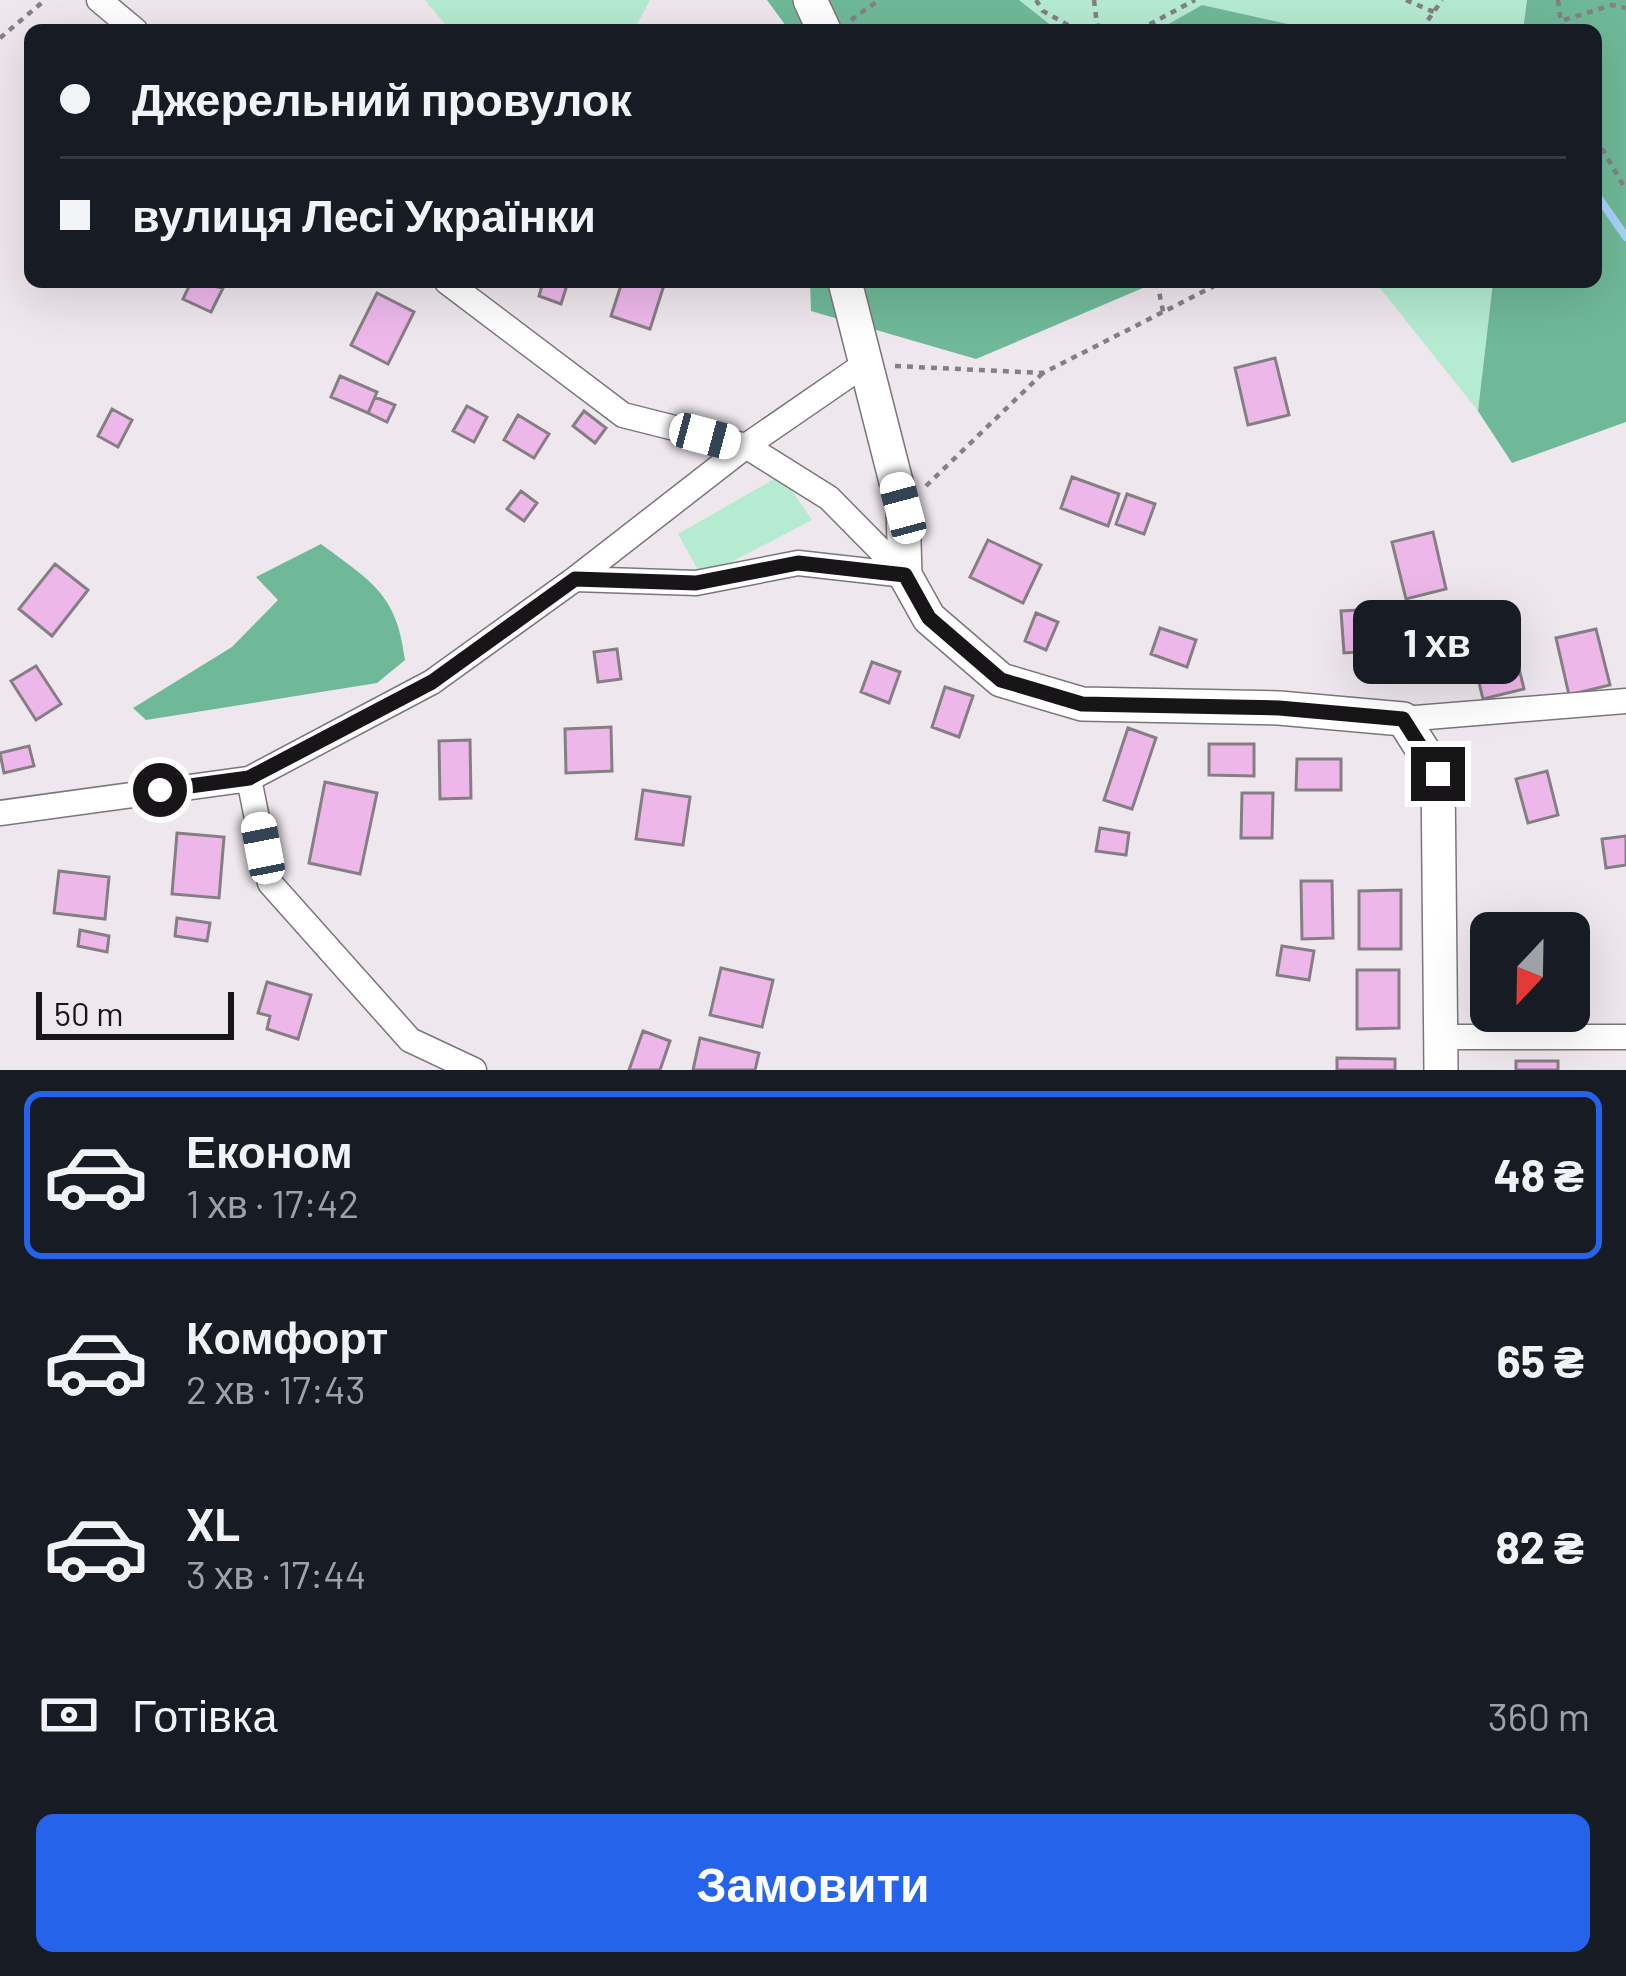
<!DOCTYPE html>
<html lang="uk">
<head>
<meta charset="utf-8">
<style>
	body { margin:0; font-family:Barlow,sans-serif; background:#20242c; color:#f1f3f6; height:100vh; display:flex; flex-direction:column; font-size:45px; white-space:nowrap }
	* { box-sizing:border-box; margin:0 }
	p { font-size:39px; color:#9ea1a6 }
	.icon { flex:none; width:66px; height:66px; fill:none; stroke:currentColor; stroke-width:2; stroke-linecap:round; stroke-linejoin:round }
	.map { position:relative; height:1070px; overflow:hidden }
	.details { display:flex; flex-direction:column; background:#171b24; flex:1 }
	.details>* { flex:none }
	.hud { position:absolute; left:24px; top:24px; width:1578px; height:264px; border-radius:18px; box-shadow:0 12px 48px #0002; display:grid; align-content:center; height:264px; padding:0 36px; background:#171b24 }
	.needle { width:78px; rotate:202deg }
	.fabs { position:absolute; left:1470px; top:912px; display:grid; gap:24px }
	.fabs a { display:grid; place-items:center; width:120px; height:120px; border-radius:18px; background:#171b24; box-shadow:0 12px 48px #0002; font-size:60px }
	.scale { position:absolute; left:36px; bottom:30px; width:198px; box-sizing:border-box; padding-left:12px; border:6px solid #171517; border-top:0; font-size:33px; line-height:42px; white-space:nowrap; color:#171517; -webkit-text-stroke:9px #eee7ed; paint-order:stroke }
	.end { position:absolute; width:54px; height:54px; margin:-27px; border:15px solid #171517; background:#fff; box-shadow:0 0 0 6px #fff }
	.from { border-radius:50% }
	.bubble { position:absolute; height:84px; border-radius:18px; background:#171b24; box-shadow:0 12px 48px #0002; font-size:39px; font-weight:700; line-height:84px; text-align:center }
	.car { position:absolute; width:36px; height:72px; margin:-36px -18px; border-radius:15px; box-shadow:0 0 9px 3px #0007; background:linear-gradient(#fff 24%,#345 0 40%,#fff 0 76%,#345 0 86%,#fff 0) }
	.hud b { display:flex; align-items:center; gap:42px; height:114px; font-size:45px }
	.hud b+b { border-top:3px solid #363941 }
	.hud i { width:30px; height:30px; background:#f1f3f6 }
	ul { padding:21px 0 0; list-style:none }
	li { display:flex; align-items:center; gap:36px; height:168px; margin:0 24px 18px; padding:0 12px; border:6px solid transparent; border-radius:18px }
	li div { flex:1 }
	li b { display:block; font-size:45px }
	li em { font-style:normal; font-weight:700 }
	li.active { border-color:#2563eb }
	li>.icon { width:108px; height:108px; stroke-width:1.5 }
	.pay { display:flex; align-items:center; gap:30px; height:132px; padding:0 36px; font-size:45px }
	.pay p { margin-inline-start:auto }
	.action { display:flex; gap:24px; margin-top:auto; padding:24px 36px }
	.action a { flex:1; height:138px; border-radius:18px; background:#2563eb; color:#fff; font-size:48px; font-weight:700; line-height:138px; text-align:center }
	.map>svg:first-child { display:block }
	.green { fill:#b4ebd1 }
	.forest { fill:#6fb998 }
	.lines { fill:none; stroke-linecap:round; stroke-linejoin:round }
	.stream { stroke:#a9d3fb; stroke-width:8 }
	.building { fill:#edb7ea; stroke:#857f84; stroke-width:3 }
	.street-casing { stroke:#7c767b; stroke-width:27 }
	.secondary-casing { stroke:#7c767b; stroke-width:36 }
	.path { stroke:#848084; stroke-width:4.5; stroke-dasharray:6 6; stroke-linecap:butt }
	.street { stroke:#fff; stroke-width:24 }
	.secondary { stroke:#fff; stroke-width:33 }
	.route { stroke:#171517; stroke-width:15 }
</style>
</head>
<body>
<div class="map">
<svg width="1626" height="1070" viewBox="0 0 1626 1070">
	<rect width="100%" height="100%" fill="#eee7ed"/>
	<!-- green -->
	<path class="green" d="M425 0H650L634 30H450Z
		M1019 0H1527L1523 30H1315L1202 5 1158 30H1057Z
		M1375 282H1493L1478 411Z
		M781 475 812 520 702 577 678 534Z"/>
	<!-- forest -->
	<path class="forest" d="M767 0H1019L1057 30H789Z
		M1527 0H1626V422L1512 463 1478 411 1493 282H1596V30H1523Z
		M1202 5 1315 30H1158Z
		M810 282H1157L976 359 811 311Z
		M321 544C372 582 397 594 405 660L377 683 146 720 133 708 232 647 278 600 256 577Z"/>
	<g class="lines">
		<!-- stream -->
		<path class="stream" d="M1596 194 1626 237"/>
	</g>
	<!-- building -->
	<path class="building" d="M191 282 223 288 211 312 183 299Z
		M543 282H568L561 304 539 296Z
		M622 282H665L650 329 611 316Z
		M377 293 414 312 388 364 351 345Z
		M1275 358 1289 415 1248 425 1235 368Z
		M340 376 377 392 368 413 331 397Z
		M375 397 395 405 387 422 368 413Z
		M467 406 487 417 474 442 453 431Z
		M112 409 132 420 118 447 98 436Z
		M584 411 606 428 595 443 573 426Z
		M518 415 549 434 534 458 504 440Z
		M1072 477 1119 494 1108 526 1061 508Z
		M521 491 537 503 524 521 507 509Z
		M1127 494 1155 504 1144 534 1116 524Z
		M1433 532 1446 589 1406 599 1392 542Z
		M988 540 1041 565 1023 603 970 577Z
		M55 564 88 590 52 636 19 609Z
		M1399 608 1402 649 1344 653 1341 611Z
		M1036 613 1058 622 1046 650 1025 641Z
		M1160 628 1196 640 1187 667 1151 654Z
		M1596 629 1610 685 1569 695 1556 638Z
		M1510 632 1524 689 1483 699 1469 642Z
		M617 649 621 679 598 682 594 652Z
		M872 662 900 672 889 703 861 692Z
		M36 666 61 704 36 720 11 681Z
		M945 687 973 696 959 737 932 727Z
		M611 727 612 771 566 773 565 729Z
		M1128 728 1156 738 1132 809 1104 800Z
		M470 740 471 798 440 799 439 741Z
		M1209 744H1254V776L1209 775Z
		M29 746 34 766 4 773 0 753Z
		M1297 759H1341V790H1296Z
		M1547 771 1558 815 1528 823 1516 779Z
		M325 782 377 793 360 874 309 863Z
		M643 790 690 797 683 845 636 839Z
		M1242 793H1273L1272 838H1241Z
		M1100 828 1129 833 1126 855 1096 851Z
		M177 833 224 837 219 898 172 894Z
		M1626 836V865L1606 868 1602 839Z
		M59 871 109 877 105 919 54 913Z
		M1301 881H1332L1333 938 1302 939Z
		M1401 890V949H1359V891Z
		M177 918 210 923 207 941 175 936Z
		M80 930 109 936 107 952 78 946Z
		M1282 946 1314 951 1309 980 1277 975Z
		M721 968 773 980 762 1027 710 1015Z
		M1357 970H1399V1028L1357 1029Z
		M267 982 311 995 298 1039 267 1029 270 1016 258 1013Z
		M643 1031 670 1041 660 1070H629Z
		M700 1038 759 1053 755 1070H693Z
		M1337 1058 1395 1059V1070H1337Z
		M1516 1061H1558V1070H1516Z"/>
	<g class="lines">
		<defs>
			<path id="street" d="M99 0 135 30
				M447 282 623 415 746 446 865 364
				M575 579 746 446 829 498 905 575
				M1403 719 1626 701
				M249 779 270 883 410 1040 474 1070
				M0 813 249 779 432 682 575 579 696 583 798 563 905 575
				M1441 1037H1626"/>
			<path id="secondary" d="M810 0 824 30
				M845 282 903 509 905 575 929 618 1001 680 1082 704 1279 708 1403 719 1438 774 1441 1070"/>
		</defs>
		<!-- street casing -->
		<use href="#street" class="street-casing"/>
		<!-- secondary casing -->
		<use href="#secondary" class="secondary-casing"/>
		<!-- path -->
		<path class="path" d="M1036 0 1043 11 1077 30
			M1094 0 1097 25 1109 30
			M1406 0 1434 12
			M1558 0 1562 30
			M851 20 879 0
			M1564 20 1612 5 1626 8
			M1139 30 1195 0
			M1421 30 1442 0
			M0 38 45 0
			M1596 138 1626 190
			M1157 282 1164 316
			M895 366 1043 373 1222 282
			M926 486 1043 373"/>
		<!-- street -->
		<use href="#street" class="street"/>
		<!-- secondary -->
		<use href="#secondary" class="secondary"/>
	</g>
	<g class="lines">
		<!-- route -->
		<path class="route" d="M160 790 249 778 432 682 575 579 696 583 798 563 905 575 929 618 1001 680 1082 704 1279 708 1403 719 1438 774"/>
	</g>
</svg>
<div class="fabs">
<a><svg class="needle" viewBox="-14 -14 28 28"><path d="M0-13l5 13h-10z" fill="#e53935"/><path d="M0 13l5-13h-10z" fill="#9ea1a6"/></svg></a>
</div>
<div class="scale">50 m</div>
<i class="end from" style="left:160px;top:790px"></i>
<i class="end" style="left:1438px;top:774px"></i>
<div class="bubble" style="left:1353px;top:600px;width:168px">1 хв</div>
<i class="car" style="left:705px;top:436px;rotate:105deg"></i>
<i class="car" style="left:903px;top:508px;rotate:345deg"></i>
<i class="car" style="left:263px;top:848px;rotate:349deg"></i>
<div class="hud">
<b><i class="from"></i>Джерельний провулок</b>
<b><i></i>вулиця Лесі Українки</b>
</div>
</div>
<section class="details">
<ul>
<li class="active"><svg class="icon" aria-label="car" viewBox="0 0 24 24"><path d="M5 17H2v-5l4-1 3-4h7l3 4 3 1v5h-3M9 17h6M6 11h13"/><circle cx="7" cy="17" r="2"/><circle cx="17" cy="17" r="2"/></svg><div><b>Економ</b><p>1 хв · 17:42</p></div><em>48 ₴</em></li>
<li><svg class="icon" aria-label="car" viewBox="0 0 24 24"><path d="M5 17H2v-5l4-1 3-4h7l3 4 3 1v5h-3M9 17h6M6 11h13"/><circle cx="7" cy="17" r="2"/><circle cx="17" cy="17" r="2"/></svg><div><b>Комфорт</b><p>2 хв · 17:43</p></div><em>65 ₴</em></li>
<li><svg class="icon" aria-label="car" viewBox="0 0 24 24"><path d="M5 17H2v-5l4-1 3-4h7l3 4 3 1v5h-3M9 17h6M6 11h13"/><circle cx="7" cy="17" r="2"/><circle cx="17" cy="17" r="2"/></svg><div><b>XL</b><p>3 хв · 17:44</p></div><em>82 ₴</em></li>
</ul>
<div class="pay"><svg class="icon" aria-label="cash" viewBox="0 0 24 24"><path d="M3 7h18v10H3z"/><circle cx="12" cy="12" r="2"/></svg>Готівка<p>360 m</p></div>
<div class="action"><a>Замовити</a></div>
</section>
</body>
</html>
